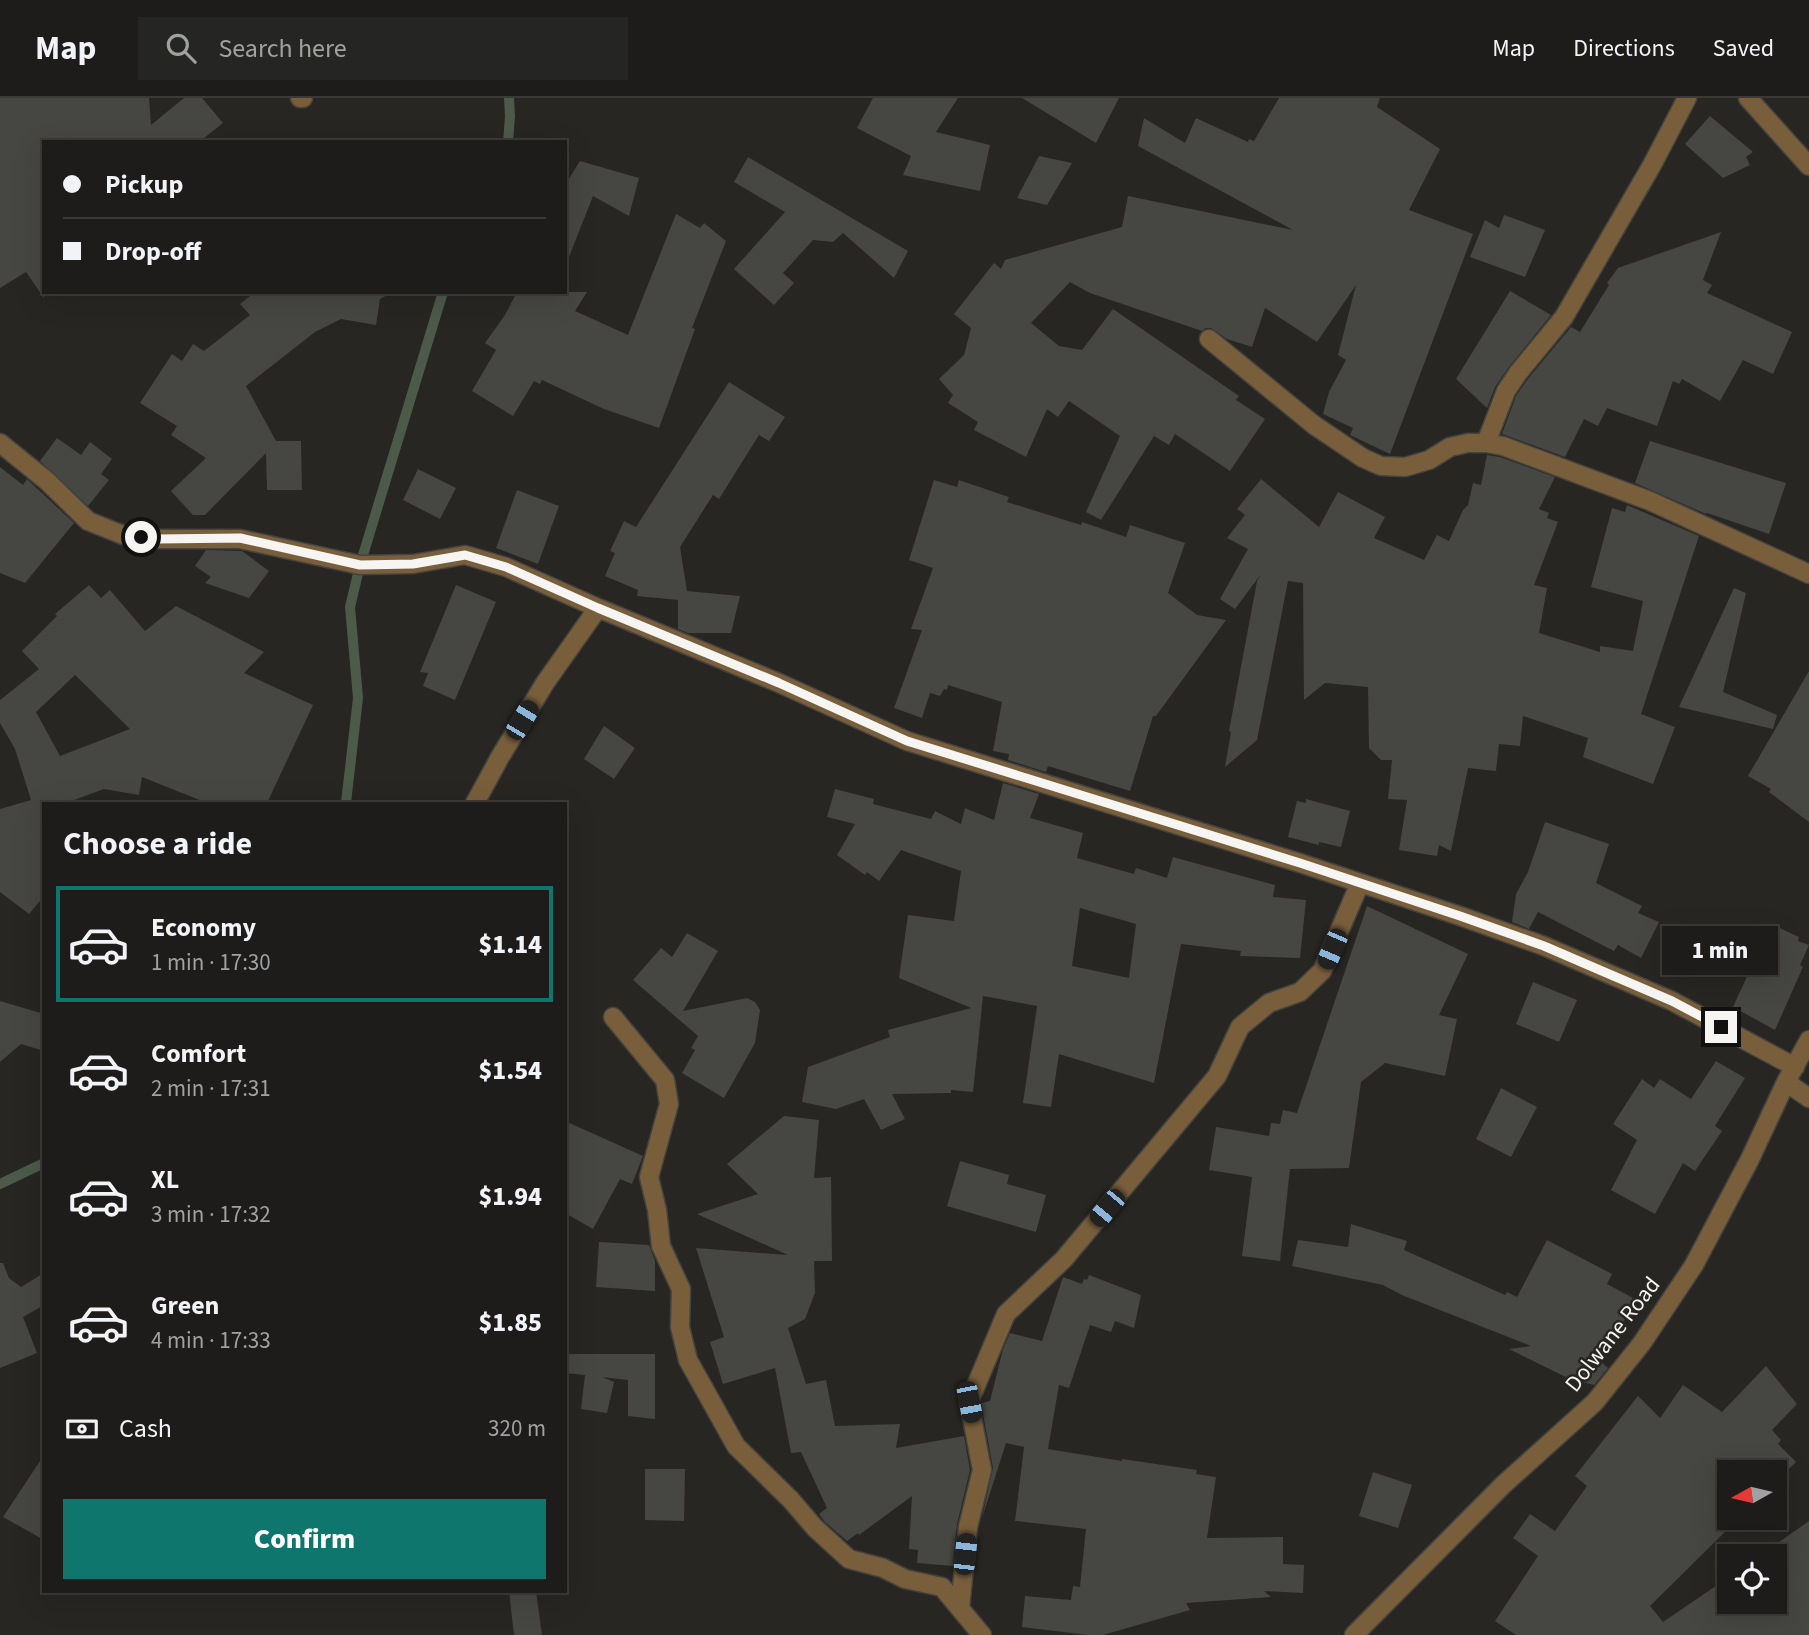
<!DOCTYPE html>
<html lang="en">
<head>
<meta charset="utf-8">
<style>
	body { margin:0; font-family:"Source Sans 3",sans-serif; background:#252523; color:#f1f3f6; height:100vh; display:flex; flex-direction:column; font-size:26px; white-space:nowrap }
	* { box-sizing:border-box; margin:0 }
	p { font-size:23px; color:#a0a1a2 }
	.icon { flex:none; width:38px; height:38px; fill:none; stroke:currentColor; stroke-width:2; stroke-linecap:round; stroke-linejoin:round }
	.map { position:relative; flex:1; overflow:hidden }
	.drawer { position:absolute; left:42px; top:704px; width:525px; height:791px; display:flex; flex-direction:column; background:#1d1c1a; border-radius:0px; box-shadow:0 7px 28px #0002,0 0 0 2px #3b3a39 }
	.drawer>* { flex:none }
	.guide { position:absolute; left:42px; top:42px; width:525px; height:154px; border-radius:0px; box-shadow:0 7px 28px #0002,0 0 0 2px #3b3a39; display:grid; align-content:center; height:154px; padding:0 21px; background:#1d1c1a }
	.needle { width:46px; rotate:262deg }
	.tools { position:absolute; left:1717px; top:1362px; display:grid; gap:14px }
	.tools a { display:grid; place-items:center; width:70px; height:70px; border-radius:0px; background:#1d1c1a; box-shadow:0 7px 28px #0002,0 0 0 2px #3b3a39; font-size:35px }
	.end { position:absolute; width:32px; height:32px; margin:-16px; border:9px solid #f6f5f2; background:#111; box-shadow:0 0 0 4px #111 }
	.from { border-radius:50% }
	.bubble { position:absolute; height:49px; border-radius:0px; background:#1d1c1a; box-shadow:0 7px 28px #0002,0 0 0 2px #3b3a39; font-size:23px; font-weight:800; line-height:49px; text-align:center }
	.car { position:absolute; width:21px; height:42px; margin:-21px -10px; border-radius:9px; box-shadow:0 0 5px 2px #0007; background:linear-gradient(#222 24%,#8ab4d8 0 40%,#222 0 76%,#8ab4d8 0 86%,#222 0) }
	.guide b { display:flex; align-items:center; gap:24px; height:66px; font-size:26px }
	.guide b+b { border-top:2px solid #3b3a39 }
	.guide i { width:18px; height:18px; background:#f1f3f6 }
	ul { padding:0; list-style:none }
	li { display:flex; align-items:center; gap:21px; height:116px; margin:0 14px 10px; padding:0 7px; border:4px solid transparent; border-radius:0px }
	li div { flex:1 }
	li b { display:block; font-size:26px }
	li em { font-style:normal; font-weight:800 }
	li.selected { border-color:#0f766e }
	li>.icon { width:63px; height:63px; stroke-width:1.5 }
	h2 { padding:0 21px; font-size:32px; line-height:84px }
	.pay { display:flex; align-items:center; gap:18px; height:77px; padding:0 21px; font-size:26px }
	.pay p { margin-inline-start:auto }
	.primary-button { display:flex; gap:14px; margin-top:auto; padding:14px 21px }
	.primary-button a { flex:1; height:80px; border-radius:0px; background:#0f766e; color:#fff; font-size:28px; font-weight:800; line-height:80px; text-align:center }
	header { display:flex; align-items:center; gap:42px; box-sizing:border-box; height:98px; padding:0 35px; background:#1d1c1a; border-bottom:2px solid #3b3a39 }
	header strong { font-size:33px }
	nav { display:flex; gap:38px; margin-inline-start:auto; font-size:24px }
	.search { width:490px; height:63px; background:#252523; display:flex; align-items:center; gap:18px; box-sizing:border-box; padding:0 24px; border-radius:0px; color:#a0a1a2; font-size:26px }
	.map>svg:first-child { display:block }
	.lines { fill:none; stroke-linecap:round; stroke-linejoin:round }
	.stream { stroke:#4c5a49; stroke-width:10 }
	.building { fill:#464742; fill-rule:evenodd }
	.street-casing { stroke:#44433f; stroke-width:21 }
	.street { stroke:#795e3c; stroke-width:18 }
	.route { stroke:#f6f5f2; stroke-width:9 }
	.labels { text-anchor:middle; stroke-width:5; stroke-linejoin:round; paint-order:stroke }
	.street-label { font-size:23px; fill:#f6f5f2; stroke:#272622 }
</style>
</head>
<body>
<header>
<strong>Map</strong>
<div class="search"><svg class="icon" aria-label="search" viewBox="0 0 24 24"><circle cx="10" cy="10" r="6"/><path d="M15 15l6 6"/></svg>Search here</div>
<nav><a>Map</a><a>Directions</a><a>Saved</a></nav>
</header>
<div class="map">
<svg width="1809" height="1537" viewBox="0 0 1809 1537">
	<rect width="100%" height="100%" fill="#272622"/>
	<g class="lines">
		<!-- stream -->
		<path class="stream" d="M508 44 510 18 509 0
			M346 705 358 600 350 509 360 467 443 194
			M0 1086 44 1065"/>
	</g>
	<!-- building -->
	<path class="building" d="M0 0H149L151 27 184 0H202L223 25 199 44H44V200L26 174 0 190Z
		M873 0H958L936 34 990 47 980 93 903 77 911 58 857 30Z
		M1022 0H1119L1096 45Z
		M1279 0H1380L1377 9 1440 51 1409 112 1473 136 1390 356 1350 337 1353 330 1323 316 1329 294 1346 262 1338 257 1356 187 1317 244 1265 210 1252 249 1227 241 1211 230H1206L1202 233 1090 195 1070 184 1031 225 1059 248 1082 252 1113 211 1239 298 1236 302 1265 321 1230 373 1175 336 1169 347 1154 338 1101 422 1086 414 1120 338 1069 303 1058 319 1047 311 1026 359 974 332 978 324 948 305 953 297 939 281 964 257 971 230 954 216 994 165 1001 171 1005 162 1122 129 1128 98 1293 132 1138 48 1144 20 1185 45 1196 20 1248 44 1249 41 1254 43Z
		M1710 18 1753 54 1746 59 1750 67 1723 80 1685 46Z
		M1039 58 1072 65 1047 107 1017 100Z
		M748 59 908 153 894 180 843 135 833 144 813 142 783 175 794 185 774 207 734 171 785 114 734 84Z
		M580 63 639 80 629 118 593 98 567 164 565 163V87Z
		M676 116 700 130 704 125 726 143 692 230 695 231 659 330 604 311 542 282 540 286 534 283 513 318 472 293 496 252 485 245 505 217 517 194H587L575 213 628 237Z
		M1504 117 1545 132 1525 179 1470 159 1485 122 1499 130Z
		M1721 134 1703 182 1712 187 1707 195 1792 234 1773 276 1743 262 1720 303 1682 281 1679 286 1673 283 1657 328 1607 310 1598 328 1584 321 1565 359 1502 336 1516 298 1527 282 1571 229 1580 234 1609 187 1607 185 1618 170Z
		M1510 193 1551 217 1509 269 1495 289 1487 310 1456 281Z
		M255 194H393L380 201 376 227 341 221 315 234 246 288 276 343H301L302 392H267L266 355 205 417H193L171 393 206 360 171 337 177 328 140 305 172 256 182 263 193 246 204 253 250 217 240 206Z
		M729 284 785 319 769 343 759 337 719 401 713 397 680 449 687 493 740 498 731 535H688L678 531V502L637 498 638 492 605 478 615 455 610 453 624 423 636 429Z
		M57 340 81 357 90 344 112 361 101 376 109 382 88 408 40 363Z
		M1650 343 1786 385 1769 436 1707 415 1706 416 1635 385Z
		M1487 357 1500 359 1555 379 1539 411 1549 415 1547 420 1558 424 1534 487 1547 490 1539 535 1600 554V548L1633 553 1643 503 1591 489 1612 410 1625 414 1627 407 1699 438 1641 616 1675 629 1653 686 1583 659 1588 640 1523 618 1520 648 1499 646 1496 673 1468 670 1451 753 1439 747 1437 758 1399 752 1407 702 1388 701 1392 662H1381L1369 650 1368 589 1325 585 1304 602 1303 485 1288 483 1257 642 1225 669 1231 634 1229 633 1257 483 1261 476 1235 511 1220 501 1248 451 1227 440 1245 417 1237 411 1261 381 1319 429 1338 394 1385 419 1374 440 1424 462 1437 437 1449 443 1463 412 1468 407 1473 385 1481 387Z
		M0 369 23 387 27 381 74 425 25 485 0 475Z
		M418 371 456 390 440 421 403 402Z
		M934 382 957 389 959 382 1009 399 1007 404 1081 427 1082 424 1126 439 1130 427 1185 445 1168 495 1197 517 1226 522 1156 618H1153L1130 693 1048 668 1046 674 1008 662 1009 656 993 653 1002 604 948 587 947 592 944 591 940 598 930 595 922 620 894 610 922 532 911 531 933 470 909 462Z
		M517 392 559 408 538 466 496 450Z
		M206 452 242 453 269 473 249 500 205 485 211 479 195 468Z
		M89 487 101 500 110 492 145 533 176 508 264 554 244 575 313 607 267 705H207L142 679 139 697 104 691 66 705H44V798L29 816 0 794V711L31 702 15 651 0 625V602L39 571 22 553 57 518 55 516ZM75 577 130 631 60 658 36 614Z
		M456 487 496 504 455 602 423 588 428 575 420 574Z
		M1734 490 1746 495 1723 594 1777 617 1773 631 1679 609Z
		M1809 573V724L1769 694 1771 691 1748 678Z
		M604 628 635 650 614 681 584 661Z
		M1003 685 1039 696 1030 720 1083 735 1077 760 1134 776 1136 770 1167 780 1173 759 1275 787 1273 799 1306 802 1300 860 1240 858 1241 853 1181 846 1154 985 1059 956 1051 1009 1023 1005 1037 908 983 898 973 994 951 992V995L892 996 905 1021 881 1032 864 1001 836 1011 802 1004 808 969 890 939 888 932 971 910 899 880 908 817 954 823 961 773 901 752 879 783 867 774 865 777 837 757 855 726 827 719 835 691 874 701 873 706 931 721 935 713 961 726 965 710 994 722ZM1080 810 1136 826 1129 880 1072 868Z
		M1306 701 1350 713 1341 749 1319 744V747L1288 739 1297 703 1306 705Z
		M1545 724 1609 746 1596 785 1642 808 1638 815 1659 824 1641 860 1618 847 1614 853 1538 814 1529 831 1512 824 1516 796 1528 774Z
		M1367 808 1468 856 1439 917 1457 921 1445 978 1385 965 1361 984 1349 1070 1290 1071 1280 1163 1242 1158 1252 1079 1209 1072 1216 1029 1269 1038 1271 1025 1280 1026 1283 1012 1297 1015Z
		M1771 826 1799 839 1798 843 1809 847 1800 867 1803 869 1775 932 1733 909Z
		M687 835 718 853 683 913 747 900 755 904 760 912 755 945 724 1000 682 975 695 952 691 950 698 938 633 882 661 850 672 859Z
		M1533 884 1577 902 1559 944 1516 926Z
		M0 903 44 916V953L21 946 0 964Z
		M1716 963 1745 980 1715 1028 1722 1033 1695 1073 1683 1065 1655 1116 1611 1092 1637 1042 1613 1026 1642 981 1654 990 1660 981 1691 1001Z
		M1501 990 1537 1009 1511 1059 1476 1041Z
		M784 1018 819 1022 814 1080 831 1079 832 1163H814L815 1195 805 1221 788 1230 806 1286 826 1282 835 1328 900 1326 896 1350 964 1338 970 1372 957 1426 953 1468 917 1465 918 1452 909 1451 912 1398 859 1437 858 1435 847 1443 825 1424 819 1416 827 1410 801 1354 791 1355 775 1270 723 1286 710 1244 724 1239 696 1150 788 1157 697 1116 758 1096 727 1066Z
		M565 1023 643 1058 632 1086 620 1081 593 1131 565 1115Z
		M960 1063 1009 1077 1007 1086 1046 1097 1036 1134 947 1108Z
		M1351 1126 1407 1143 1404 1152 1505 1197 1507 1194 1517 1199 1547 1142 1612 1176 1607 1186 1635 1201 1602 1265 1608 1270 1594 1287 1582 1284 1580 1286 1509 1251 1531 1248 1402 1197 1383 1187 1292 1168 1298 1142 1348 1149Z
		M599 1144 649 1147 655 1163V1193L596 1189Z
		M0 1165H3L9 1180 21 1189 44 1175V1207L23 1219 37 1255 0 1270Z
		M1089 1177 1141 1197 1134 1230 1115 1223 1111 1234 1090 1227 1069 1290 1059 1287 1048 1351 1122 1363V1361L1197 1372 1196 1376 1216 1379 1207 1440 1283 1439V1466L1304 1467 1303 1495 1264 1493 1271 1499 1186 1505 1190 1512 1103 1537H1088L1022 1529 1025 1498 1071 1502 1073 1488 1080 1489 1086 1431 1015 1423 1024 1349 1006 1345 982 1420 993 1370 981 1305 990 1303 1003 1251 1010 1235 1042 1243 1063 1179 1082 1186 1084 1181 1087 1182Z
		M565 1256H655V1321L628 1318V1282L602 1279 614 1284 607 1315 581 1311 585 1277 565 1275Z
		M1766 1268 1797 1306 1772 1332 1781 1342 1778 1346 1796 1364 1774 1385V1374H1729V1419H1740L1650 1508 1663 1524 1729 1479V1503H1774V1458H1759L1809 1423V1537H1516L1495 1523 1538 1458 1513 1440 1530 1416 1555 1433 1587 1388 1575 1378 1638 1298 1660 1320 1683 1287 1722 1314Z
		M44 1357V1442L3 1419Z
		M645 1371H685L684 1423 645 1422Z
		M1373 1374 1412 1387 1398 1430 1359 1418Z
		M509 1493H536L542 1537H514Z"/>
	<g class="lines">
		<defs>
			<path id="street" d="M300 0H303
				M1748 0 1809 68
				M1209 241 1314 327 1363 360 1381 368 1405 369 1429 362 1450 349 1468 345H1486L1503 348 1650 403 1809 476
				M0 345 47 383 88 423 123 437 158 441H240L360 467 413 466 465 457 506 469 598 510 779 585 907 643 1300 765 1460 818 1544 848 1672 903 1795 969
				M1486 345 1506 293 1518 275 1564 219 1652 67 1687 0
				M475 705 500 659 545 585 598 510
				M613 919 665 982 669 1006 649 1079 657 1112 661 1148 681 1191 680 1229 688 1262 736 1348 791 1402 815 1430 849 1461 883 1470 905 1481 942 1489 982 1537
				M1786 984 1809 1000
				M960 1510 968 1429 982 1372 969 1304 1006 1216 1064 1161 1217 978 1240 929 1269 905 1300 894 1322 873 1360 785
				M1354 1537 1503 1387 1595 1304 1642 1245 1694 1167 1750 1061 1786 984 1809 942"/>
		</defs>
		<!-- street casing -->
		<use href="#street" class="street-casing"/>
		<!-- street -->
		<use href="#street" class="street"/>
	</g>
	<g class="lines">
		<!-- route -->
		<path class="route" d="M141 439 158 441 240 440 360 467 413 466 465 457 506 469 598 510 779 585 907 643 1300 765 1460 818 1544 848 1595 870 1672 903 1721 929"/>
	</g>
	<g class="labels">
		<!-- street labels -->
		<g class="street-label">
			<text transform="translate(1612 1236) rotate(-52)" y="8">Dolwane Road</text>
		</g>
	</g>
</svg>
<div class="tools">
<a><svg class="needle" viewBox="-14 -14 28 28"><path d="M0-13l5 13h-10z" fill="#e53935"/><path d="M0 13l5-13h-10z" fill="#a0a1a2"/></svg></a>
<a><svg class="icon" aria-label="locate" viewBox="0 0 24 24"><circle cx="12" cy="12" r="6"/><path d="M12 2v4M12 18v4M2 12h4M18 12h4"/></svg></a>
</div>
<i class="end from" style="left:141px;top:439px"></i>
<i class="end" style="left:1721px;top:929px"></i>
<div class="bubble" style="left:1662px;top:828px;width:116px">1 min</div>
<i class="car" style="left:522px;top:622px;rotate:31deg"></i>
<i class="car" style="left:1332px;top:851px;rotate:203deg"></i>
<i class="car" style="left:1107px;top:1110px;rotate:220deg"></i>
<i class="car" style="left:969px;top:1304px;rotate:169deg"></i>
<i class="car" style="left:965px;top:1456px;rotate:6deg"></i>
<div class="guide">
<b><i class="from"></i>Pickup</b>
<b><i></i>Drop-off</b>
</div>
<section class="drawer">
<h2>Choose a ride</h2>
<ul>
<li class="selected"><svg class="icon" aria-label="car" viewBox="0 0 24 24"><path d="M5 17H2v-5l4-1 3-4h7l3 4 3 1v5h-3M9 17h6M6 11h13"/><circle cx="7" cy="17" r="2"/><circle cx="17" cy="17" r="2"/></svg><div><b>Economy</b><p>1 min · 17:30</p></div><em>$1.14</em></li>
<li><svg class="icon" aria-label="car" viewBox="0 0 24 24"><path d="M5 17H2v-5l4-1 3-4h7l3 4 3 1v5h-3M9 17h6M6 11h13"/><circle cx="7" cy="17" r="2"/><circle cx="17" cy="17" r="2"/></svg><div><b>Comfort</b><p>2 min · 17:31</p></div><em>$1.54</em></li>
<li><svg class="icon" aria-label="car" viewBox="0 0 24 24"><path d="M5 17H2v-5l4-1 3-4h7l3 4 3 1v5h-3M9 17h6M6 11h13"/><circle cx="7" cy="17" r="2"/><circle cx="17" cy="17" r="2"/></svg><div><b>XL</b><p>3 min · 17:32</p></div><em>$1.94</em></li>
<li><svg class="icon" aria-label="car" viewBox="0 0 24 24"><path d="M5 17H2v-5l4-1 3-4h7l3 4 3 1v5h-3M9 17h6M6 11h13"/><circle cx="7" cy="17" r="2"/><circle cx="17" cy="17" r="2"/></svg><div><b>Green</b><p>4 min · 17:33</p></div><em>$1.85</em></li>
</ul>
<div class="pay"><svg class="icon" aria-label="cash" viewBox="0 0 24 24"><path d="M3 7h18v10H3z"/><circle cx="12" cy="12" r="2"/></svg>Cash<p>320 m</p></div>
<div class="primary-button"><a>Confirm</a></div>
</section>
</div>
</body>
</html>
